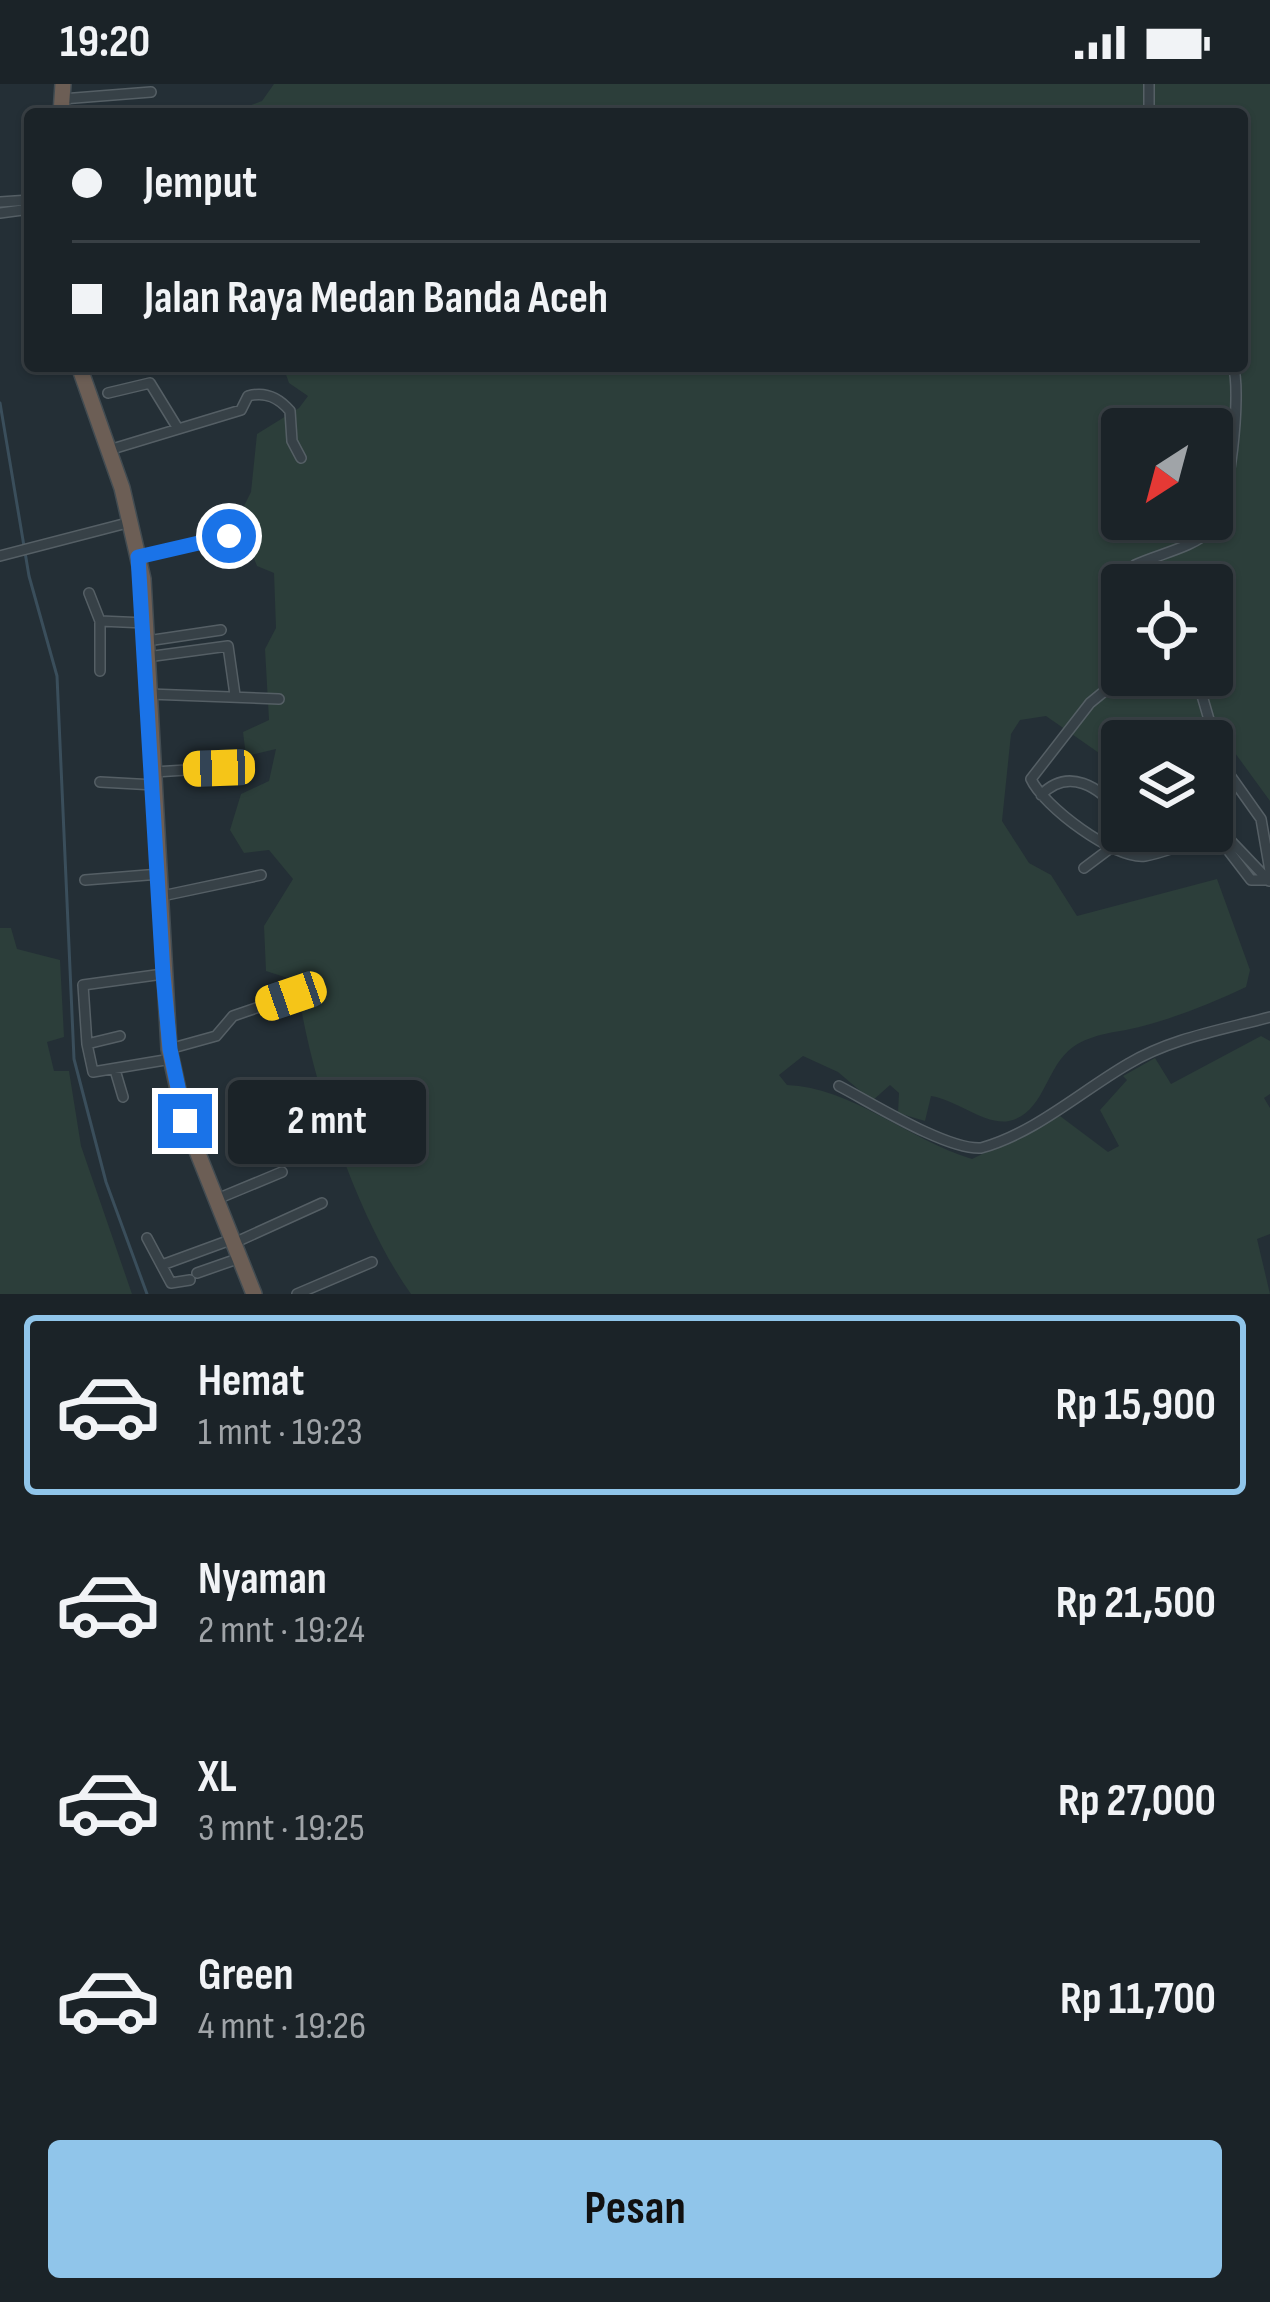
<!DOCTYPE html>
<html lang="id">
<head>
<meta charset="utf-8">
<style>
	body { margin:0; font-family:"Sofia Sans Condensed",sans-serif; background:#242b30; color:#f1f3f6; height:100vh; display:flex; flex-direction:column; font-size:45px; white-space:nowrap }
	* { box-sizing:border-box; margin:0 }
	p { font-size:39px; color:#a0a4a8 }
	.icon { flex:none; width:66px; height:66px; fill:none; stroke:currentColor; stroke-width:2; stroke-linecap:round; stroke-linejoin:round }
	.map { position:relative; height:1210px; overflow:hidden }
	.drawer { display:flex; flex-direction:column; background:#1b2328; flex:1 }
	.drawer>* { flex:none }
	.banner { position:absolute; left:24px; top:24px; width:1224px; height:264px; border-radius:12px; box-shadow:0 3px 9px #0004,0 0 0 3px #394045; display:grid; align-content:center; height:264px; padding:0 48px; background:#1b2328 }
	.needle { width:78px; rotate:216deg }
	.fabs { position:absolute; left:1101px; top:324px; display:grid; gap:24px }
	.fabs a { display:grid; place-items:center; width:132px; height:132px; border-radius:12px; background:#1b2328; box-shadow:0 3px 9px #0004,0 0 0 3px #394045; font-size:60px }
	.end { position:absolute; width:54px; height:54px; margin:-27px; border:15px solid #1a73e8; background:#fff; box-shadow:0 0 0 6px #fff }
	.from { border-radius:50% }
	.bubble { position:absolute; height:84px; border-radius:12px; background:#1b2328; box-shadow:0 3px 9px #0004,0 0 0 3px #394045; font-size:39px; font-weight:700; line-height:84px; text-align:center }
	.car { position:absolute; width:36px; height:72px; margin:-36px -18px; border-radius:15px; box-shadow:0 0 9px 3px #0007; background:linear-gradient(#f5c518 24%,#345 0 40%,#f5c518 0 76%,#345 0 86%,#f5c518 0) }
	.banner b { display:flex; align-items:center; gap:42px; height:114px; font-size:45px }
	.banner b+b { border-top:3px solid #394045 }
	.banner i { width:30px; height:30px; background:#f1f3f6 }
	ul { padding:21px 0 0; list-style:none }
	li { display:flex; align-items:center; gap:36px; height:180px; margin:0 24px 18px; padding:0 24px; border:6px solid transparent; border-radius:12px }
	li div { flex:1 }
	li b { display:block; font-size:45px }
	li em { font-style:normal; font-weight:700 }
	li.active { border-color:#90c5ea }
	li>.icon { width:108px; height:108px; stroke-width:1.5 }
	.action { display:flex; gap:24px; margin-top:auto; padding:24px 48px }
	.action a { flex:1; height:138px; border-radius:12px; background:#90c5ea; color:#111; font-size:48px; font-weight:700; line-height:138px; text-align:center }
	.status { display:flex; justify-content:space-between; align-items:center; height:84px; padding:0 60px; background:#1b2328; direction:ltr }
	.status svg { height:33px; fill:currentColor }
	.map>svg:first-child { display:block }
	.green { fill:#2c3e3a; fill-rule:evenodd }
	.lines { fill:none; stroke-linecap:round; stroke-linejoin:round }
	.stream { stroke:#3a4e5b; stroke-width:3 }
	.minor-casing { stroke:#555f65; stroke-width:12 }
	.highway-casing { stroke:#424c52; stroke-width:18 }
	.minor { stroke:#374147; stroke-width:9 }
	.highway { stroke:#6c5e55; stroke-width:15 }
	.route { stroke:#1a73e8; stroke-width:15 }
</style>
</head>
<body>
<div class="status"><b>19:20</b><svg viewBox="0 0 49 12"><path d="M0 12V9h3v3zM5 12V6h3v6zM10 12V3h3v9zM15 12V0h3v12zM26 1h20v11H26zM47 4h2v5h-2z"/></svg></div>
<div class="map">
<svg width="1270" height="1210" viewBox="0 0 1270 1210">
	<rect width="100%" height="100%" fill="#242f36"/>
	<!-- green -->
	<path class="green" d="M274 0H1270V717L1235 669 1212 680V657H1122V685L1046 632 1020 636 1011 650 1002 737 1029 779 1051 791 1077 832 1217 795 1250 886 1246 903C1212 919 1180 932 1143 942 1118 949 1095 948 1073 963 1045 983 1045 1029 1009 1037 986 1042 955 1015 931 1012L925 1037 898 1029 899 1009 890 1001 872 1017 838 988 803 972 779 991 787 1001C851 1003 909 1056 972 1075L1060 1032 1108 1068 1119 1062 1100 1026 1127 996 1123 992 1155 974 1171 1000 1261 952 1270 957V1010L1264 1014 1270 1024V1150L1257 1155 1270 1210H411C357 1135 308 988 297 897L266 887 264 842 293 795 269 766 244 769 230 746 241 710 269 697 276 665 246 672 243 648 269 636 265 565 276 544 274 489 257 482 238 434 251 408 257 350 299 324 308 312 289 299 283 282H1242V30H228L262 17ZM1122 345H1212V435H1122ZM1122 501H1212V591H1122Z
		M0 844H11L17 865 60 876 64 953 47 958 54 987H69L81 1062 132 1210H0Z"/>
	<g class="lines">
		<!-- stream -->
		<path class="stream" d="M0 319 29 492 57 592 74 975 106 1098 147 1210"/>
		<defs>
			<path id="minor" d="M1149 0V30
				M62 15 151 8
				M0 118 30 116
				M0 129 30 125
				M108 309 150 299 177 343
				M109 366 241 326 248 312C266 307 279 314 290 327L292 357 301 374
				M0 472 131 438
				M138 473 229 452
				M1137 501 1130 489 1135 481C1158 470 1192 464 1211 446 1230 428 1242 305 1233 282
				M89 509 100 537 146 539
				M100 537V587
				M147 557 221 546
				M147 573 228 562 235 611
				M1124 591 1090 619 1031 695C1043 722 1115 776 1145 772 1169 768 1193 754 1218 753L1251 796H1270
				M1196 591 1222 680 1261 735 1270 787
				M149 610 279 615
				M154 688 219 684
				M100 698 155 701
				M1041 711C1068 683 1100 702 1120 730L1112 763 1084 784
				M1217 731 1229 755 1269 797
				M85 796 160 790
				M162 812 261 791
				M120 952 87 960 93 988 171 975
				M87 960 83 901 163 890
				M169 965 216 952 233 932 291 912
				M115 986 123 1013
				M839 1002C872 1019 946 1066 981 1064 1035 1049 1080 1008 1128 980 1171 954 1222 946 1270 933
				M217 1115 282 1088
				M147 1154 171 1199 190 1196
				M234 1159 322 1119
				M162 1181 233 1155
				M197 1189 240 1174
				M297 1210 372 1178"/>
			<path id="highway" d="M61 30 63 0
				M79 282 122 404 143 495 169 965 185 1037 254 1210"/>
		</defs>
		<!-- minor casing -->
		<use href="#minor" class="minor-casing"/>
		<!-- highway casing -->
		<use href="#highway" class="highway-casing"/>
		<!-- minor -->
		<use href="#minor" class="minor"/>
		<!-- highway -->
		<use href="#highway" class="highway"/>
	</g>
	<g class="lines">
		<!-- route -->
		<path class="route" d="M185 1037 170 965 163 890 138 473 229 452"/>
	</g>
</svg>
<div class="fabs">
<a><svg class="needle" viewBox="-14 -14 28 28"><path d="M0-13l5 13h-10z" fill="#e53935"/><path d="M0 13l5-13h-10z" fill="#a0a4a8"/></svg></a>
<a><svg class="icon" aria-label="locate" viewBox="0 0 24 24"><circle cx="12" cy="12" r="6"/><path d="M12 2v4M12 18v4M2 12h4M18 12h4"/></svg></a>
<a><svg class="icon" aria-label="layers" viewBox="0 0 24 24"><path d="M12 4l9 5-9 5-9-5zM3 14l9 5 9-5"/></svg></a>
</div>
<i class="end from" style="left:229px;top:452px"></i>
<i class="end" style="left:185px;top:1037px"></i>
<div class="bubble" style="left:228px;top:996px;width:198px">2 mnt</div>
<i class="car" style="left:219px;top:684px;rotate:268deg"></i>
<i class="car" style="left:291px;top:912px;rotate:251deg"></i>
<div class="banner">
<b><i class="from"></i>Jemput</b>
<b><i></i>Jalan Raya Medan Banda Aceh</b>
</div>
</div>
<section class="drawer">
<ul>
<li class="active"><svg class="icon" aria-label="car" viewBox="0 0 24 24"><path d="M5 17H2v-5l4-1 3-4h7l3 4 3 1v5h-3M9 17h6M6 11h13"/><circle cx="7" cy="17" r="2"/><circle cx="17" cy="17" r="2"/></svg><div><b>Hemat</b><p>1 mnt · 19:23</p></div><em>Rp 15,900</em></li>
<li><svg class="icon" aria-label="car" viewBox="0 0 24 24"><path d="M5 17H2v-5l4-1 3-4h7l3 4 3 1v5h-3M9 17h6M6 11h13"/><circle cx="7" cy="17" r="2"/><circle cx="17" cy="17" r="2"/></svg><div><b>Nyaman</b><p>2 mnt · 19:24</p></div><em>Rp 21,500</em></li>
<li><svg class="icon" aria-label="car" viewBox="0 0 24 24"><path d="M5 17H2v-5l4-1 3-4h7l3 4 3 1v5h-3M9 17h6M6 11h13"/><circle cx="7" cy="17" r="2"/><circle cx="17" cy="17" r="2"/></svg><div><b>XL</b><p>3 mnt · 19:25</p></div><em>Rp 27,000</em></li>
<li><svg class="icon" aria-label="car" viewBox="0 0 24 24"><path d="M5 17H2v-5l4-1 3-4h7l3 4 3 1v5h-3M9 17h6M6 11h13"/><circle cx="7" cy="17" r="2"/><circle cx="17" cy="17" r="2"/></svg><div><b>Green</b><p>4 mnt · 19:26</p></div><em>Rp 11,700</em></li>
</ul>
<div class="action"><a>Pesan</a></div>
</section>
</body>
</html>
